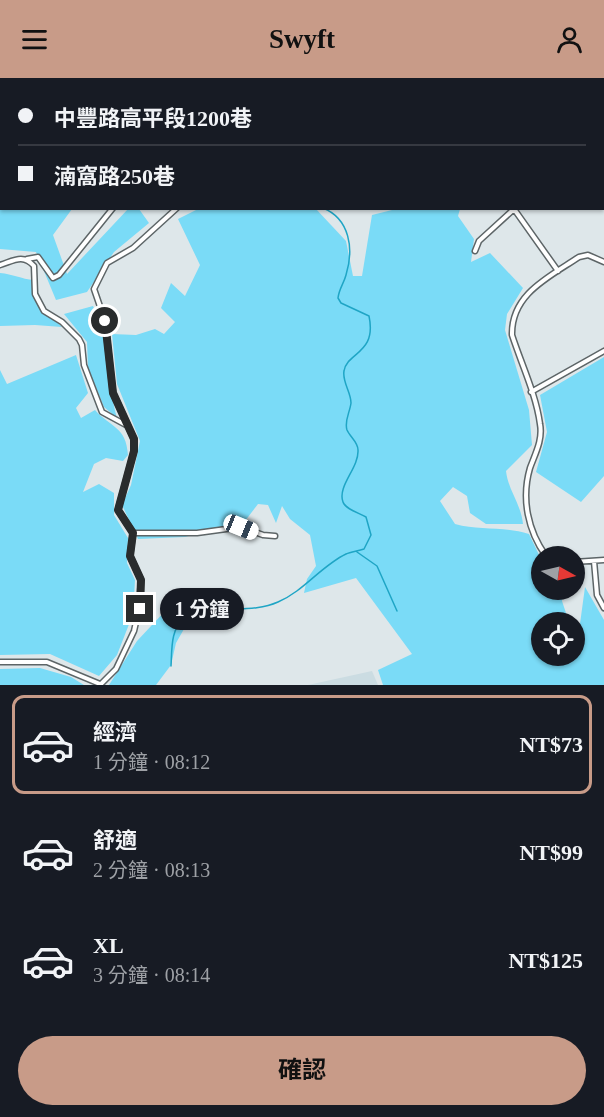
<!DOCTYPE html>
<html lang="zh-TW">
<head>
<meta charset="utf-8">
<style>
	body { margin:0; font-family:"Times New Roman","Noto Sans TC",serif; background:#20242c; color:#f1f3f6; height:100vh; display:flex; flex-direction:column; font-size:22px; white-space:nowrap }
	* { box-sizing:border-box; margin:0 }
	p { font-size:20px; color:#9ea1a6 }
	.icon { flex:none; width:33px; height:33px; fill:none; stroke:currentColor; stroke-width:2; stroke-linecap:round; stroke-linejoin:round }
	.map { position:relative; height:607px; overflow:hidden }
	.details { display:flex; flex-direction:column; background:#171b24; flex:1 }
	.details>* { flex:none }
	.top-card { position:absolute; left:0px; top:0px; width:604px; height:132px; box-shadow:0 2px 4px #0004; display:grid; align-content:center; height:132px; padding:0 18px; background:#171b24 }
	.needle { width:39px; rotate:98deg }
	.fabs { position:absolute; left:531px; top:468px; display:grid; gap:12px }
	.fabs a { display:grid; place-items:center; width:54px; height:54px; border-radius:50%; background:#171b24; box-shadow:0 2px 4px #0004; font-size:30px }
	.end { position:absolute; width:27px; height:27px; margin:-14px; border:8px solid #292c2d; background:#fff; box-shadow:0 0 0 3px #fff }
	.from { border-radius:50% }
	.bubble { position:absolute; height:42px; border-radius:21px; background:#171b24; box-shadow:0 2px 4px #0004; font-size:20px; font-weight:700; line-height:42px; text-align:center }
	.car { position:absolute; width:18px; height:36px; margin:-18px -9px; border-radius:8px; box-shadow:0 0 4px 2px #0007; background:linear-gradient(#fff 24%,#345 0 40%,#fff 0 76%,#345 0 86%,#fff 0) }
	.top-card b { display:flex; align-items:center; gap:21px; height:57px; font-size:22px }
	.top-card b+b { border-top:2px solid #363941 }
	.top-card i { width:15px; height:15px; background:#f1f3f6 }
	ul { padding:10px 0 0; list-style:none }
	li { display:flex; align-items:center; gap:18px; height:99px; margin:0 12px 9px; padding:0 6px; border:3px solid transparent; border-radius:12px }
	li div { flex:1 }
	li b { display:block; font-size:22px }
	li em { font-style:normal; font-weight:700 }
	li.active { border-color:#c89b88 }
	li>.icon { width:54px; height:54px; stroke-width:1.5 }
	.cta { display:flex; gap:12px; margin-top:auto; padding:12px 18px }
	.cta a { flex:1; height:69px; border-radius:36px; background:#c89b88; color:#111; font-size:24px; font-weight:700; line-height:69px; text-align:center }
	header { display:flex; justify-content:space-between; align-items:center; height:78px; padding:0 18px; background:#c89b88; color:#111; font-size:27px; font-weight:700 }
	.map>svg:first-child { display:block }
	.built { fill:#cbdce2 }
	.green { fill:#7adbf7 }
	.lines { fill:none; stroke-linecap:round; stroke-linejoin:round }
	.stream { stroke:#1fa5c5; stroke-width:1.5 }
	.lane-casing { stroke:#5d6567; stroke-width:7 }
	.lane { stroke:#fff; stroke-width:4 }
	.route { stroke:#292c2d; stroke-width:8 }
</style>
</head>
<body>
<header><svg class="icon" aria-label="menu" viewBox="0 0 24 24"><path d="M4 6h16M4 12h16M4 18h16"/></svg>Swyft<svg class="icon" aria-label="person" viewBox="0 0 24 24"><circle cx="12" cy="8" r="4"/><path d="M4 21q1-7 8-7t8 7"/></svg></header>
<div class="map">
<svg width="604" height="607" viewBox="0 0 604 607">
	<rect width="100%" height="100%" fill="#dee7ea"/>
	<!-- built -->
	<path class="built" d="M372 593 378 607H308Z"/>
	<!-- green -->
	<path class="green" d="M0 0H58L2 2V130L72 131 53 157 67 196 128 131H139L149 145 114 174 87 214 56 222 36 174 0 171Z
		M198 131H316L346 163 353 198H362L372 137 396 131H460L458 138 474 161 471 184 490 175 523 210 507 236 505 252 529 332 532 367 506 393C508 412 521 426 523 446H486L470 435 467 418 453 409 440 423 455 446C480 453 504 448 529 456L541 481 542 512H563L562 523 569 544H542V578H574L575 557 579 553 585 509 604 542V607H383L378 592 412 576 356 500 304 515 307 501 316 488 310 457 290 441 282 428 276 445 268 427 258 426 245 443 185 459 138 461 122 427 131 407 140 363 117 306 112 256 136 257 155 251 164 256 175 244 161 230 171 205 185 218 200 187 178 141Z
		M0 195C13 196 21 201 34 202L40 228 62 249 35 247 0 248Z
		M93 228C109 262 107 304 117 340L104 329 88 290 87 264 64 236Z
		M76 277 88 315 76 330 81 340 95 332C111 350 126 348 128 377L123 383 106 380 94 386 83 414 99 406 114 415V437L128 460 127 485 135 502 133 536 117 577 99 598 50 576 0 577V292L7 306Z
		M604 279V398L581 424 536 394 547 354 540 317Z
		M205 525 212 535 200 549 184 551 176 565 171 587 156 607H109L137 563 167 531Z
		M40 590 71 599 84 607H0V591Z"/>
	<g class="lines">
		<!-- stream -->
		<path class="stream" d="M467 0 468 2
			M343 2V0
			M603 48H604
			M357 474 377 488 397 533
			M171 588C172 574 170 549 185 541 214 525 249 537 278 524 304 513 321 488 346 476 351 474 358 473 364 471L371 457 366 439C359 435 345 431 343 424 337 408 359 390 358 372 358 364 350 359 347 352 344 343 350 334 351 325 351 314 342 304 344 293 347 274 377 276 369 238L341 225 338 220C339 211 344 205 346 197 354 171 350 141 323 130"/>
		<defs>
			<path id="lane" d="M34 0V2
				M271 0 273 2
				M21 2 22 0
				M70 2 71 0
				M238 2 241 0
				M501 2 502 0
				M0 127 2 125
				M475 173 479 163 514 131 558 193
				M27 181 38 179 53 200 59 197 113 130
				M0 187C13 183 23 175 34 188L35 216 44 233 62 244 79 261 82 267 84 287 102 334 126 347
				M531 314 604 273
				M133 455H197L241 449 263 457 275 458
				M546 478C528 453 521 421 530 390 535 376 543 362 540 346 536 316 521 285 512 257 511 216 549 199 579 179L588 177 604 184
				M594 483 597 517 604 530
				M574 484 604 482
				M0 584H47L100 606
				M100 607 116 591 134 553 139 531 141 502 130 478 133 455 118 432 134 373V361L113 315 105 243 94 211 107 185 133 170 177 130"/>
		</defs>
		<!-- lane casing -->
		<use href="#lane" class="lane-casing"/>
		<!-- lane -->
		<use href="#lane" class="lane"/>
	</g>
	<g class="lines">
		<!-- route -->
		<path class="route" d="M105 243 113 315 134 361V373L118 432 133 455 130 478 141 502 140 531"/>
	</g>
</svg>
<div class="fabs">
<a><svg class="needle" viewBox="-14 -14 28 28"><path d="M0-13l5 13h-10z" fill="#e53935"/><path d="M0 13l5-13h-10z" fill="#9ea1a6"/></svg></a>
<a><svg class="icon" aria-label="locate" viewBox="0 0 24 24"><circle cx="12" cy="12" r="6"/><path d="M12 2v4M12 18v4M2 12h4M18 12h4"/></svg></a>
</div>
<i class="end from" style="left:105px;top:243px"></i>
<i class="end" style="left:140px;top:531px"></i>
<div class="bubble" style="left:160px;top:510px;width:84px">1 分鐘</div>
<i class="car" style="left:241px;top:449px;rotate:112deg"></i>
<div class="top-card">
<b><i class="from"></i>中豐路高平段1200巷</b>
<b><i></i>湳窩路250巷</b>
</div>
</div>
<section class="details">
<ul>
<li class="active"><svg class="icon" aria-label="car" viewBox="0 0 24 24"><path d="M5 17H2v-5l4-1 3-4h7l3 4 3 1v5h-3M9 17h6M6 11h13"/><circle cx="7" cy="17" r="2"/><circle cx="17" cy="17" r="2"/></svg><div><b>經濟</b><p>1 分鐘 · 08:12</p></div><em>NT$73</em></li>
<li><svg class="icon" aria-label="car" viewBox="0 0 24 24"><path d="M5 17H2v-5l4-1 3-4h7l3 4 3 1v5h-3M9 17h6M6 11h13"/><circle cx="7" cy="17" r="2"/><circle cx="17" cy="17" r="2"/></svg><div><b>舒適</b><p>2 分鐘 · 08:13</p></div><em>NT$99</em></li>
<li><svg class="icon" aria-label="car" viewBox="0 0 24 24"><path d="M5 17H2v-5l4-1 3-4h7l3 4 3 1v5h-3M9 17h6M6 11h13"/><circle cx="7" cy="17" r="2"/><circle cx="17" cy="17" r="2"/></svg><div><b>XL</b><p>3 分鐘 · 08:14</p></div><em>NT$125</em></li>
</ul>
<div class="cta"><a>確認</a></div>
</section>
</body>
</html>
